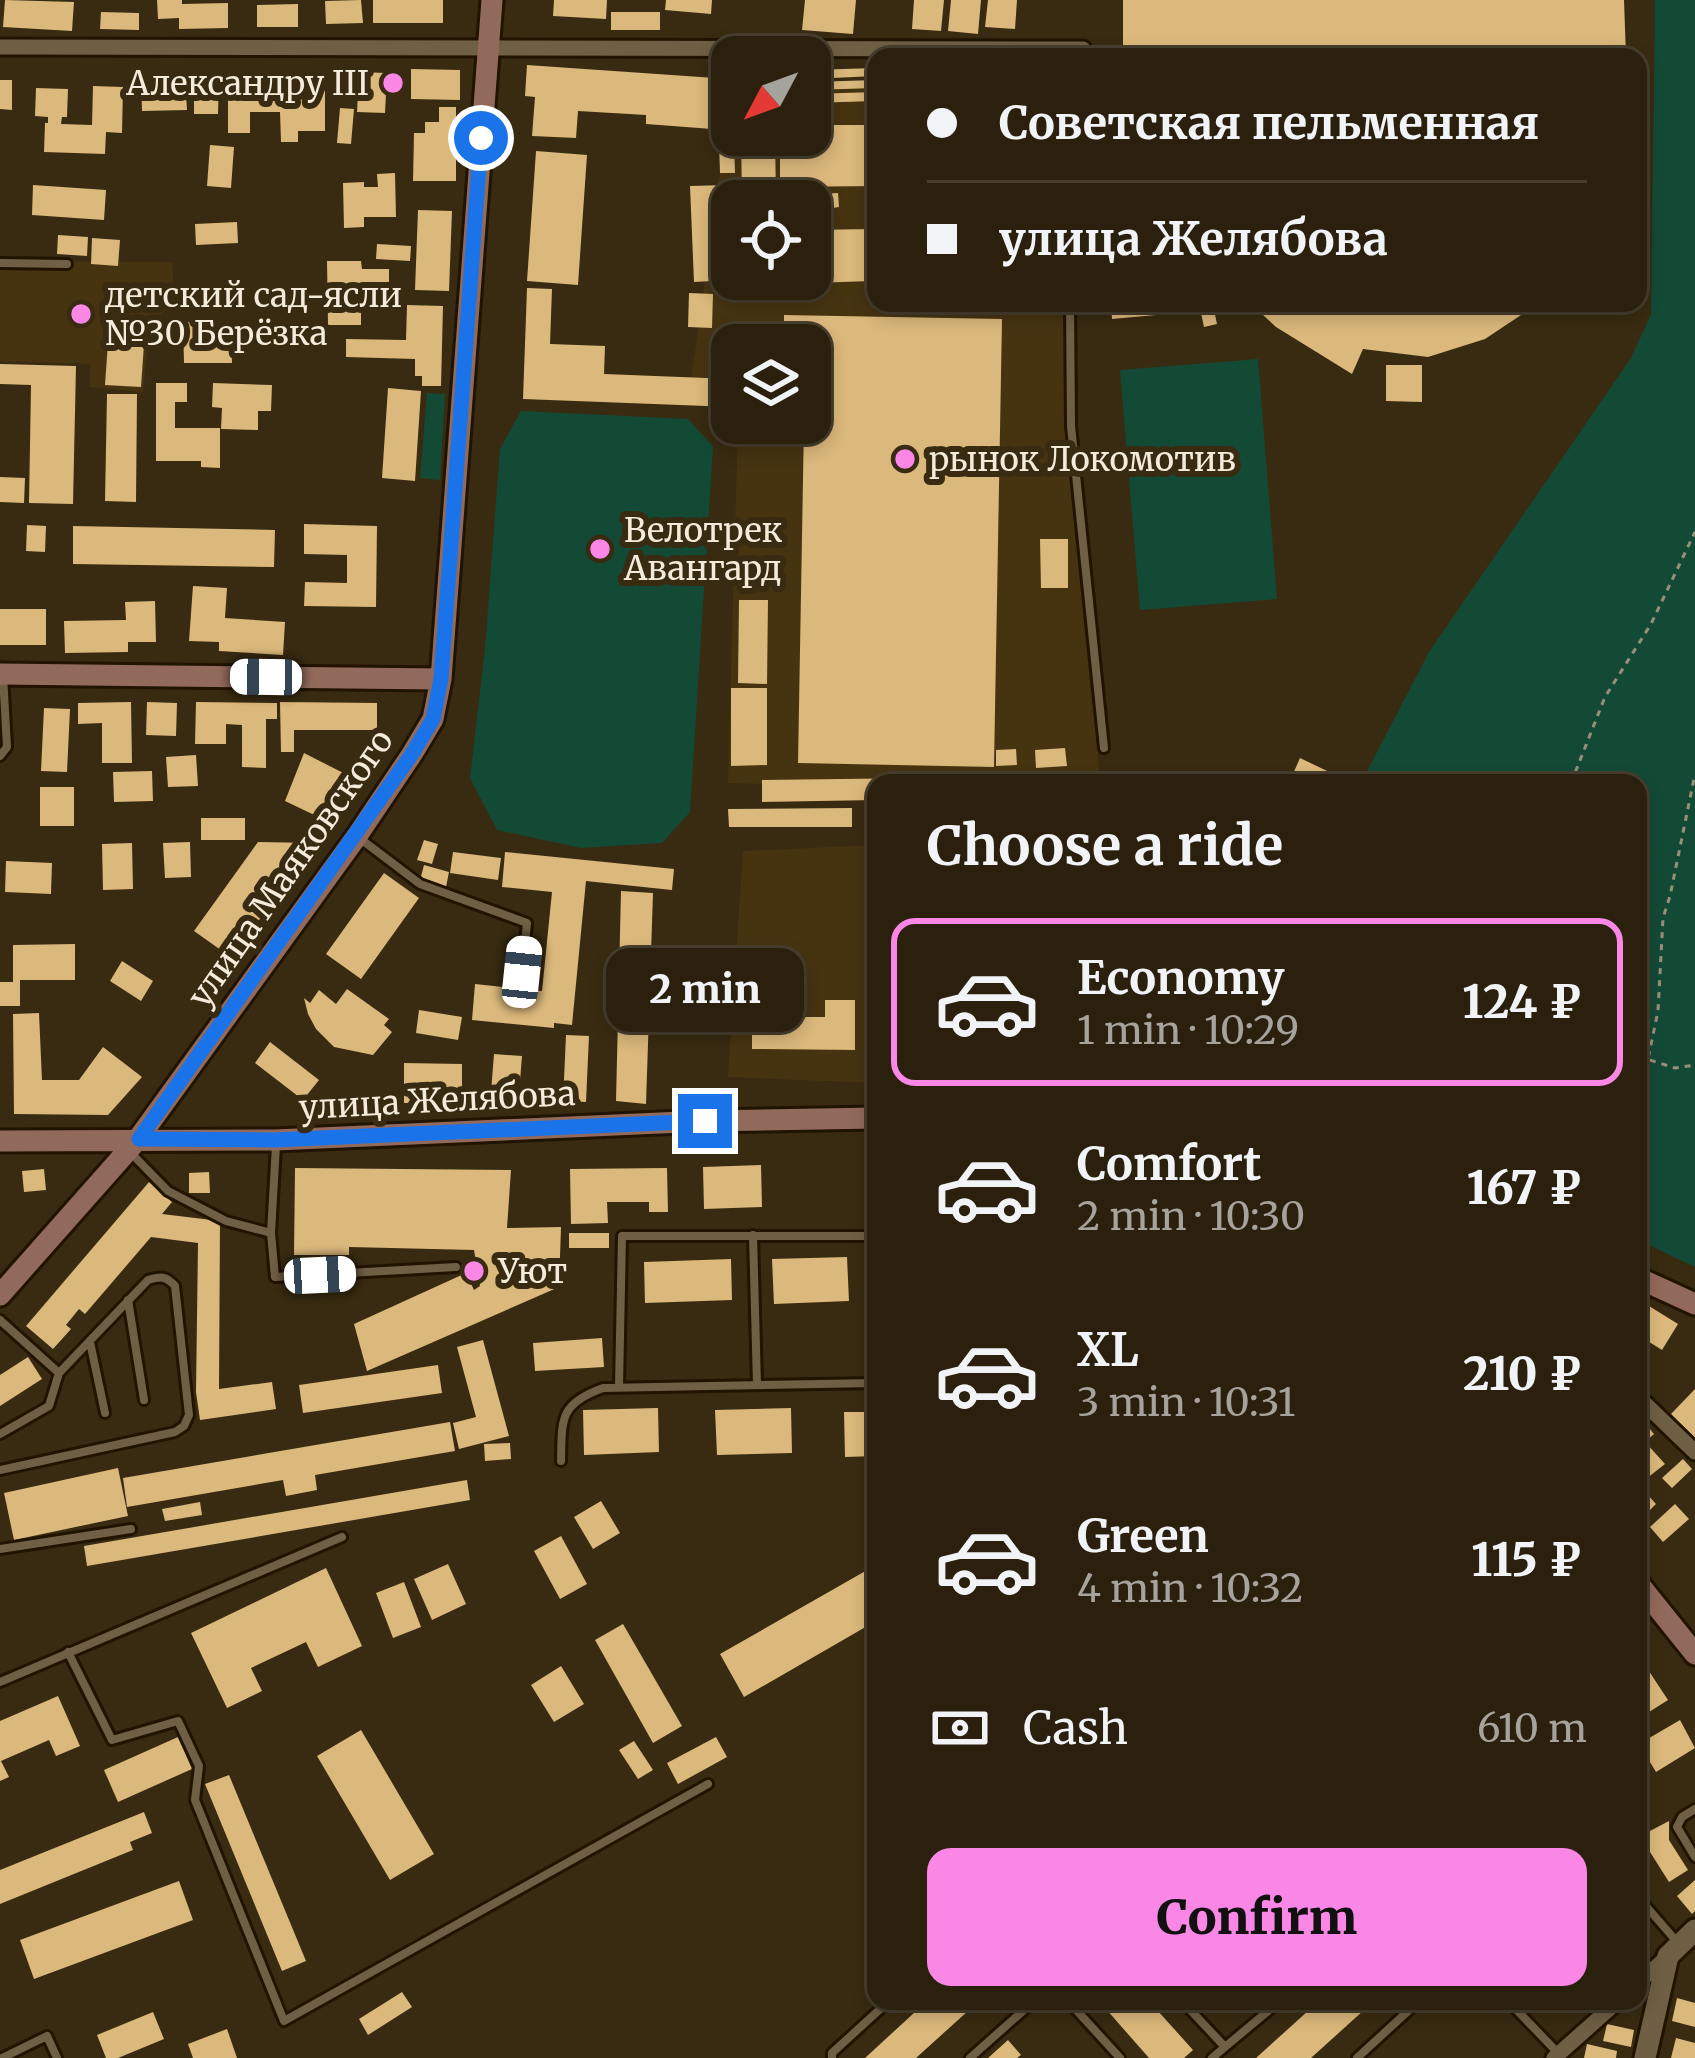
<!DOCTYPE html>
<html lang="en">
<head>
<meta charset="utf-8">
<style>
	body { margin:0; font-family:Merriweather,serif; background:#332816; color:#f1f3f6; height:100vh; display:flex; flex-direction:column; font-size:45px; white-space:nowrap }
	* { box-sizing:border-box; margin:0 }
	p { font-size:39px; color:#a6a39d }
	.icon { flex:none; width:66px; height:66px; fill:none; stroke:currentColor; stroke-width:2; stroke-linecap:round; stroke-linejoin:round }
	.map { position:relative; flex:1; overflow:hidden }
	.sheet { position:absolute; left:867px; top:774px; width:780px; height:1236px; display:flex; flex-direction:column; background:#2b200d; border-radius:24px; box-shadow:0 6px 18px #0003,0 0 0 3px #473e2e }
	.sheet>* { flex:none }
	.hud { position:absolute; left:867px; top:48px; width:780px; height:264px; border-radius:24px; box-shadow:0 6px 18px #0003,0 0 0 3px #473e2e; display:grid; align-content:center; height:264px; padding:0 60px; background:#2b200d }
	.needle { width:78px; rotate:229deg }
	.buttons { position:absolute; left:711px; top:36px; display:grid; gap:24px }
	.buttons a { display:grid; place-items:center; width:120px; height:120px; border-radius:24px; background:#2b200d; box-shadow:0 6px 18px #0003,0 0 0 3px #473e2e; font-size:60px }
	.end { position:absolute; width:54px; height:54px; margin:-27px; border:15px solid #1a73e8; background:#fff; box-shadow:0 0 0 6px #fff }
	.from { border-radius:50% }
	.bubble { position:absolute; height:84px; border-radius:24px; background:#2b200d; box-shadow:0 6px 18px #0003,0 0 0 3px #473e2e; font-size:39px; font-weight:800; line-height:84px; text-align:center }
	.car { position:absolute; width:36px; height:72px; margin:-36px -18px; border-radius:15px; box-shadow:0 0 9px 3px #0007; background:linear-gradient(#fff 24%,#345 0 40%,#fff 0 76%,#345 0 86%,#fff 0) }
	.hud b { display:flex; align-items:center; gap:42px; height:114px; font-size:45px }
	.hud b+b { border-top:3px solid #473e2e }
	.hud i { width:30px; height:30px; background:#f1f3f6 }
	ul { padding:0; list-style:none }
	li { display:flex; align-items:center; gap:36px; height:168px; margin:0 24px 18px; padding:0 36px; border:6px solid transparent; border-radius:24px }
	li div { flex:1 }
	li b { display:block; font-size:45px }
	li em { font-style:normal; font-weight:800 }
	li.on { border-color:#fa87e6 }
	li>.icon { width:108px; height:108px; stroke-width:1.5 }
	h2 { padding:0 60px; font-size:54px; line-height:144px }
	.pay { display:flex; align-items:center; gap:30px; height:132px; padding:0 60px; font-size:45px }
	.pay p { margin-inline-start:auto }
	.cta { display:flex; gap:24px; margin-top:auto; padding:24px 60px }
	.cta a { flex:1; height:138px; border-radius:24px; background:#fa87e6; color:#111; font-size:48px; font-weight:800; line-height:138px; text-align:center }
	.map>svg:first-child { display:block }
	.built { fill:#463411; fill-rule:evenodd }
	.green { fill:#134a36 }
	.building { fill:#dbb87b }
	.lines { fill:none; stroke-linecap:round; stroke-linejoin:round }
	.service-casing { stroke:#201300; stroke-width:14 }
	.minor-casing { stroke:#201300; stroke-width:21 }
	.tertiary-casing { stroke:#201300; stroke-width:27 }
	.secondary-casing { stroke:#201300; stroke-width:27 }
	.path { stroke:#9a8f7a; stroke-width:3; stroke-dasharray:6 6; stroke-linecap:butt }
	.service { stroke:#6f5f44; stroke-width:8 }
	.minor { stroke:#6f5f44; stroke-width:15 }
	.tertiary { stroke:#6f5f44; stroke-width:21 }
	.secondary { stroke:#926a5b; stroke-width:21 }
	.route { stroke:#1a73e8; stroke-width:15 }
	.poi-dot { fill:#fa87e6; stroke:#392b11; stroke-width:4.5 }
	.labels { text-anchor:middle; stroke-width:12; stroke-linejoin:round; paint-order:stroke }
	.poi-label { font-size:33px; fill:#f4ebdb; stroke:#392b11; text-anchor:start }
	.street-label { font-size:33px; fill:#f4ebdb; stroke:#392b11 }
</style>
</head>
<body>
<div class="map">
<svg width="1695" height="2058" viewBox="0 0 1695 2058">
	<rect width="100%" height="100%" fill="#392b11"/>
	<!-- built -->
	<path class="built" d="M876 82V303H1062L1100 783H876V787L728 783 738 423H810V345H732V392L690 388 724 143 734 142V135H810V84ZM732 201H810V279H732Z
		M0 261 172 262 174 298 149 331 143 392 90 387V364L0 361Z
		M876 845V1083L728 1077 743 851Z"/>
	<!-- green -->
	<path class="green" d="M1655 0H1695V1267L1638 1240V783H1361L1429 652 1631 358 1651 314Z
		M1258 359 1277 599 1140 610 1120 370Z
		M427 393 445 394 440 480 420 478Z
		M521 411 688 419 713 446 690 812 662 843 581 848 497 830 470 778 485 649 500 449Z"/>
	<!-- building -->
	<path class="building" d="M5 0 74 2 72 31 3 27Z
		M157 0H182V4L228 3V28L179 29V18L158 19Z
		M361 0 363 23 326 24 325 1Z
		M373 0H443V23H373Z
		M554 0H607L606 19 553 16Z
		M666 0H712L711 14 665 10Z
		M805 0H856L853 34 802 30Z
		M914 0H944L941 31 912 29Z
		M951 0H981L978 34 948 31Z
		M988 0H1017L1015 29 985 27Z
		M1123 0H1624L1626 57H1123Z
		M298 4V27H257V5Z
		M101 12 139 13V30L100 29Z
		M611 12H660V30H611Z
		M527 65 715 78 712 129 646 124V115L578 111 576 138 532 136 535 97 525 96Z
		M876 68V76L810 79V70Z
		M411 69 460 70V100L411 99Z
		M359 72 387 73 385 113 357 112Z
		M185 74 187 110 142 111 141 75Z
		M194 74H219L218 114H194Z
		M228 74H325V131H298V142H281L280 112H250V133H228Z
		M0 80H12V110L0 109Z
		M876 80V88L810 90V82Z
		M93 86 123 87 122 133 106 132 105 154 44 152 45 123H48V117L35 116 36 88 68 89 67 117H62L61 124 92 125Z
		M876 92V101L810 103V94Z
		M439 107H456V181H413L414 133H425V122H439Z
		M340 108 354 109 351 144 337 143Z
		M810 125H876V186L780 187V135H810Z
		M741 135H775L776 201H742Z
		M719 143H734L735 173H720Z
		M210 145 234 147 231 188 207 186Z
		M536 151 587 155 578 285 527 281Z
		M395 173 396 217H364V227L344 228 343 183 364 182V187H378L377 174Z
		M33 185 106 190 104 220 32 215Z
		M726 185 729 280 694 282 690 186Z
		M838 193 839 207 810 211V201H800V195Z
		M418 210 452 211 449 291 415 290Z
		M237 222 238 243 196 245 195 224Z
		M872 229 873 281 810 283V230Z
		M58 235 88 237 87 256 57 254Z
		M92 238 120 240 118 266 91 264Z
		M377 244 411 246 410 261 376 259Z
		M327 261H361L362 269H389V295H361V325H328Z
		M527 288 552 289 550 344 605 346 604 374 732 379V407L523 399Z
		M689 293 713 294 712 328 688 327Z
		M1111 303H1166L1167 314 1112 319Z
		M1250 303H1539L1485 339 1428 357 1363 349 1352 374 1276 327Z
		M407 305 443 306 441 386H422V376H415V359L346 357V339L406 340Z
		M1213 305 1217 324 1204 327 1200 308Z
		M784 315 1002 319 994 767 798 763 804 423H810V345H805L806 338 784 337Z
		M183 322H231L232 363H184Z
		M109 328 145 330 141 387 105 385Z
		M0 364 76 366 73 504 29 503 31 385 0 384Z
		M1386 365H1422V402L1386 401Z
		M156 383H187V402H175V428H220V468L201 467V461H156Z
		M213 383 272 385 271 411H258V430L221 429 222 408 212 407Z
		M388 388 421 391 415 481 382 478Z
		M107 394H137L136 502 105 501Z
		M0 477 25 478 24 503 0 502Z
		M304 524 377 526 376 607 304 606 305 582 347 583V555L304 554Z
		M27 525 46 526 45 552 26 551Z
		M73 526 275 530 274 567 73 564Z
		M1040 539H1068V588H1041Z
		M193 586 227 588 225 618 285 622 283 655 219 651V642L189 641Z
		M739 600H768L767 684 738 683Z
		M155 601 156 642H128V652L65 653 64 621 126 620 125 602Z
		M0 609H46V645H0Z
		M731 688H767V765L731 766Z
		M131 702 132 763H102V723L78 724V703Z
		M147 702 177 703 176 736 146 735Z
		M196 702 277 703V719H266V768L242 767V725L226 724V744H195Z
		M280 702 377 703V730H294V752H281Z
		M44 708 70 709 67 772 41 771Z
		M1065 748 1067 766 1036 768 1035 750Z
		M1016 749 1017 765 996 766V750Z
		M304 753 359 781 329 822 285 801Z
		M196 755 198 786 168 787 166 757Z
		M1300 758 1346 780 1344 783H1289Z
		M152 771 153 801 114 802 113 772Z
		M920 778V783H876V800L762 802V780Z
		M40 787H74V826H40Z
		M852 808V827H729L728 809Z
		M201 818H245V840H201Z
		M424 840 438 844 432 864 417 860Z
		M190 842 191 877 165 878 163 843Z
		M258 842 314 843 232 958 194 931Z
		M132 843 133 889 103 890 102 844Z
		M453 852 501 858 498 880 450 873Z
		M505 852 674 869 672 890 586 881 572 1025 554 1023V1028L472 1020 475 984 542 991 552 892 502 887Z
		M6 861 52 863 51 894 5 892Z
		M424 865 449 872 446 887 420 880Z
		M384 873 419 898 361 979 326 954Z
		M621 891 653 893 646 1104 616 1101Z
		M75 944V980H20V1006H0V982H13V945Z
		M122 961 153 981 141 1001 110 981Z
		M347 989 389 1019 384 1025 392 1032 373 1055 334 1047 316 1029 308 1014 304 998 310 1003 319 990 336 1004Z
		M752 997H777V1017H825V1000H855V1050L752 1049Z
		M419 1010 462 1017 458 1040 416 1033Z
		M39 1013 42 1080H79L103 1047 142 1077 108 1115 14 1114 13 1014Z
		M566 1035 589 1036 586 1102 563 1101Z
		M270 1042 319 1080 303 1100 255 1063Z
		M494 1054 522 1056 519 1094 491 1092Z
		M404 1063 462 1064V1103H404Z
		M869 1164 876 1165V1204H868Z
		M761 1165 762 1207 704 1209 703 1167Z
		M295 1168 511 1170 507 1228 561 1227 559 1287 367 1371 354 1324 466 1273 474 1290 480 1286 474 1250 349 1247V1255H294Z
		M667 1168 668 1212H649V1202H607L608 1223 571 1224 570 1169Z
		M44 1169 46 1190 24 1192 22 1171Z
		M209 1172 210 1193H189V1173Z
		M149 1182 172 1202 162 1214 220 1221 219 1389 272 1382 276 1409 200 1420 196 1392 198 1243 151 1237 85 1314 79 1309 66 1325 71 1329 53 1349 26 1326Z
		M569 1233H609V1248H569Z
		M847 1257 849 1301 774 1304 772 1259Z
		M731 1259 732 1300 645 1303 644 1262Z
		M1649 1306 1678 1324 1662 1350 1638 1335V1323Z
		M602 1338 604 1367 535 1371 533 1343Z
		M483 1340 509 1436 459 1449 453 1423 476 1417 457 1347Z
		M28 1357 42 1379 0 1406V1375Z
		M438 1365 442 1393 303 1413 299 1385Z
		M1695 1389V1438L1671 1414Z
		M658 1408 659 1452 584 1455 583 1410Z
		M791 1408 792 1453 717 1455 715 1410Z
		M844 1412H876V1456L845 1457Z
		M1641 1418 1654 1434 1638 1448V1421Z
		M450 1422 455 1451 315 1475 317 1490 286 1496 283 1480 127 1507 123 1478Z
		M510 1443 511 1459 485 1461 484 1444Z
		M1647 1444 1665 1464 1646 1479 1638 1470V1451Z
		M1683 1459 1692 1469 1672 1488 1662 1478Z
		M118 1468 128 1516 14 1540 4 1493Z
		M467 1480 470 1500 87 1566 84 1546Z
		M1646 1493 1656 1504 1638 1522V1500Z
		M601 1501 620 1533 593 1549 574 1517Z
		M200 1502 202 1515 165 1521 162 1509Z
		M1675 1504 1689 1519 1663 1542 1650 1527Z
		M561 1536 587 1584 560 1599 534 1551Z
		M448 1564 466 1604 432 1620 414 1579Z
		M876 1565V1621L744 1697 720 1654Z
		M326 1568 362 1646 318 1667 306 1642 251 1668 262 1691 227 1708 191 1633Z
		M404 1582 421 1627 393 1638 376 1593Z
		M623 1624 682 1726 653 1743 595 1640Z
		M1641 1659 1668 1700 1638 1719V1661Z
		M561 1666 584 1704 554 1722 531 1685Z
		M58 1696 80 1746 56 1756 49 1740 1 1761 9 1777 0 1781V1721Z
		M1680 1720 1695 1748 1656 1772 1639 1744Z
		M361 1730 434 1854 390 1880 317 1756Z
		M178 1737 192 1769 118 1802 104 1770Z
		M716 1737 727 1757 678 1784 667 1763Z
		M634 1741 653 1770 638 1779 619 1750Z
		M229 1775 306 1961 282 1971 205 1784Z
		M144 1812 152 1833 130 1842 133 1850 0 1904V1870Z
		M1669 1821V1840L1688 1870 1669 1882 1650 1852 1648 1832Z
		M1695 1880V1911L1692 1914 1677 1896Z
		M179 1881 193 1920 34 1979 20 1940Z
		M402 1992 412 2007 368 2035 359 2019Z
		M1677 1998 1695 2003V2027L1672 2021Z
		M927 2001H979L916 2058H865Z
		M1099 2001H1149L1193 2050 1184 2058H1149Z
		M1319 2001H1374L1311 2058H1256Z
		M153 2012 164 2039 118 2058H106L97 2035Z
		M1607 2024 1634 2030 1631 2047 1603 2041Z
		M227 2029 237 2058H193L188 2044Z
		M1676 2038 1695 2043V2058H1671Z
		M1008 2040 1021 2055 1017 2058H988Z
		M1587 2044 1617 2051 1616 2058H1584Z"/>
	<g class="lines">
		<defs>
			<path id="service" d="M0 263 67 264
				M1070 303 1071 426 1104 748
				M0 756 7 747 3 675
				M358 837 420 884 527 923 522 972
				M130 1152 168 1191 226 1221 271 1233 276 1145
				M271 1233 275 1277 456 1267
				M753 1235 757 1385
				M128 1300 144 1400
				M0 1320 59 1373 148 1280C161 1276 166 1276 175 1286L189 1415 184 1426 175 1432 0 1470
				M90 1342 105 1413
				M619 1387 622 1236H876
				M0 1434 49 1406 59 1373
				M561 1461C562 1419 559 1404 603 1388L876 1383
				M0 1549 131 1529
				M68 1652 112 1740 178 1721 199 1766 195 1800 284 2021 708 1784
				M0 1682 342 1537
				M1695 1809 1682 1817 1677 1827 1695 1857
				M1638 1897 1678 1943
				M1068 2001 1120 2058
				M1182 2001 1225 2047 1212 2058
				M1508 2001 1558 2053
				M1225 2047 1280 2001
				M2 2058 47 2036 57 2058
				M832 2058V2053L889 2001
				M970 2058 1034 2001
				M1357 2058 1419 2001"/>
			<path id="minor" d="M0 47 1083 49
				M1638 1397 1695 1452
				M1638 1983 1666 1958
				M1554 2058 1618 2001"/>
			<path id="tertiary" d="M1645 2058 1668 1956 1695 1930"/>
			<path id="secondary" d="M0 674 441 679
				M0 1141 275 1140 705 1121 876 1118
				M1638 1278 1695 1304
				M0 1295 138 1139 357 836 412 754 433 719 441 679 492 0
				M1638 1583 1695 1654"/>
		</defs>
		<!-- service casing -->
		<use href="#service" class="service-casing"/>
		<!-- minor casing -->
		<use href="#minor" class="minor-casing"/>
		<!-- tertiary casing -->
		<use href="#tertiary" class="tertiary-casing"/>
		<!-- secondary casing -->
		<use href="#secondary" class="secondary-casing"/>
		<!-- path -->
		<path class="path" d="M1571 783 1605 697 1651 624 1695 532
			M1638 1060 1648 1059 1658 1011 1663 918 1670 896 1695 774
			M1650 1060 1675 1068 1695 1065"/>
		<!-- service -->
		<use href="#service" class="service"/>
		<!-- minor -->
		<use href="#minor" class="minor"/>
		<!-- tertiary -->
		<use href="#tertiary" class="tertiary"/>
		<!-- secondary -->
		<use href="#secondary" class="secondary"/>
	</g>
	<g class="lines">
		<!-- route -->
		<path class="route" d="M481 138 441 679 433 719 412 754 139 1139 275 1140 705 1121"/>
	</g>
	<!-- markers -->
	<g class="poi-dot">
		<circle cx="393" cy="83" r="12"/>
		<circle cx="81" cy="314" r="12"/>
		<circle cx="905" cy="459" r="12"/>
		<circle cx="600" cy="549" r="12"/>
		<circle cx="474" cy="1271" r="12"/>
	</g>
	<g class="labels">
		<!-- poi labels -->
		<g class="poi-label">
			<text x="369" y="95" text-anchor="end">Александру III</text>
			<text x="105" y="307">детский сад-ясли<tspan x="105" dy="38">№30 Берёзка</tspan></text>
			<text x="929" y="471">рынок Локомотив</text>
			<text x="624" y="542">Велотрек<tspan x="624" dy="38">Авангард</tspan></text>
			<text x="498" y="1283">Уют</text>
		</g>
		<!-- street labels -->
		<g class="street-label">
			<text transform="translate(290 868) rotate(-55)" y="12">улица Маяковского</text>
			<text transform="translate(437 1100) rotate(-3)" y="12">улица Желябова</text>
		</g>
	</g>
</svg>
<div class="buttons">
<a><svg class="needle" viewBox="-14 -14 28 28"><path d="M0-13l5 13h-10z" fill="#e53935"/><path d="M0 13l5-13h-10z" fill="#a6a39d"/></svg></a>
<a><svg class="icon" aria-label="locate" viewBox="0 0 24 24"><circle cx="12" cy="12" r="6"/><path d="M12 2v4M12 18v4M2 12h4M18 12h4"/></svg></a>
<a><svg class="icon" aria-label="layers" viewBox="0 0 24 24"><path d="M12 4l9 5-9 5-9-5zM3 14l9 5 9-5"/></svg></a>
</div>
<i class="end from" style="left:481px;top:138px"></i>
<i class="end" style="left:705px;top:1121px"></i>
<div class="bubble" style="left:606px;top:948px;width:198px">2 min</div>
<i class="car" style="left:266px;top:677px;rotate:271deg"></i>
<i class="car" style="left:522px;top:972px;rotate:6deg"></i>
<i class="car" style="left:320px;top:1275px;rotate:87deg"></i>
<div class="hud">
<b><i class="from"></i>Советская пельменная</b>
<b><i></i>улица Желябова</b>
</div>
<section class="sheet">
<h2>Choose a ride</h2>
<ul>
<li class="on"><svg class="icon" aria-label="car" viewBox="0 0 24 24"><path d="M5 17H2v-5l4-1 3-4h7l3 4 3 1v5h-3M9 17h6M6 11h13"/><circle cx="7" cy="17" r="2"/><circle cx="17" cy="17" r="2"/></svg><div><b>Economy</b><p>1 min · 10:29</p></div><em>124 ₽</em></li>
<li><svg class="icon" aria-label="car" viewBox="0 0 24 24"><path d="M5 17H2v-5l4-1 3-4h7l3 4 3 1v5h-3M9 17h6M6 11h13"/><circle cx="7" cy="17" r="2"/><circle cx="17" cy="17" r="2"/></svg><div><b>Comfort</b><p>2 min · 10:30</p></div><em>167 ₽</em></li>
<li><svg class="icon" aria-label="car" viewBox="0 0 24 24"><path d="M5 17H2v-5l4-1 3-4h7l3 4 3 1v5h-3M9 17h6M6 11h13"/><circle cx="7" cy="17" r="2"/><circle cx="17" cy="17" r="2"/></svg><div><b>XL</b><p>3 min · 10:31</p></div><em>210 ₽</em></li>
<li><svg class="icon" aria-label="car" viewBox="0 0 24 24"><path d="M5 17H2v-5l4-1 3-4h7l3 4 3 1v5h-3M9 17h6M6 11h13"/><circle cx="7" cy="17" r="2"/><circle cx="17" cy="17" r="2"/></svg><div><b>Green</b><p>4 min · 10:32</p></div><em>115 ₽</em></li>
</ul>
<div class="pay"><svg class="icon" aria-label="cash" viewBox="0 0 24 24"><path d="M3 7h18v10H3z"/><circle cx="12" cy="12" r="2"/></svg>Cash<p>610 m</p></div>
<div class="cta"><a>Confirm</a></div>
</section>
</div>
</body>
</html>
